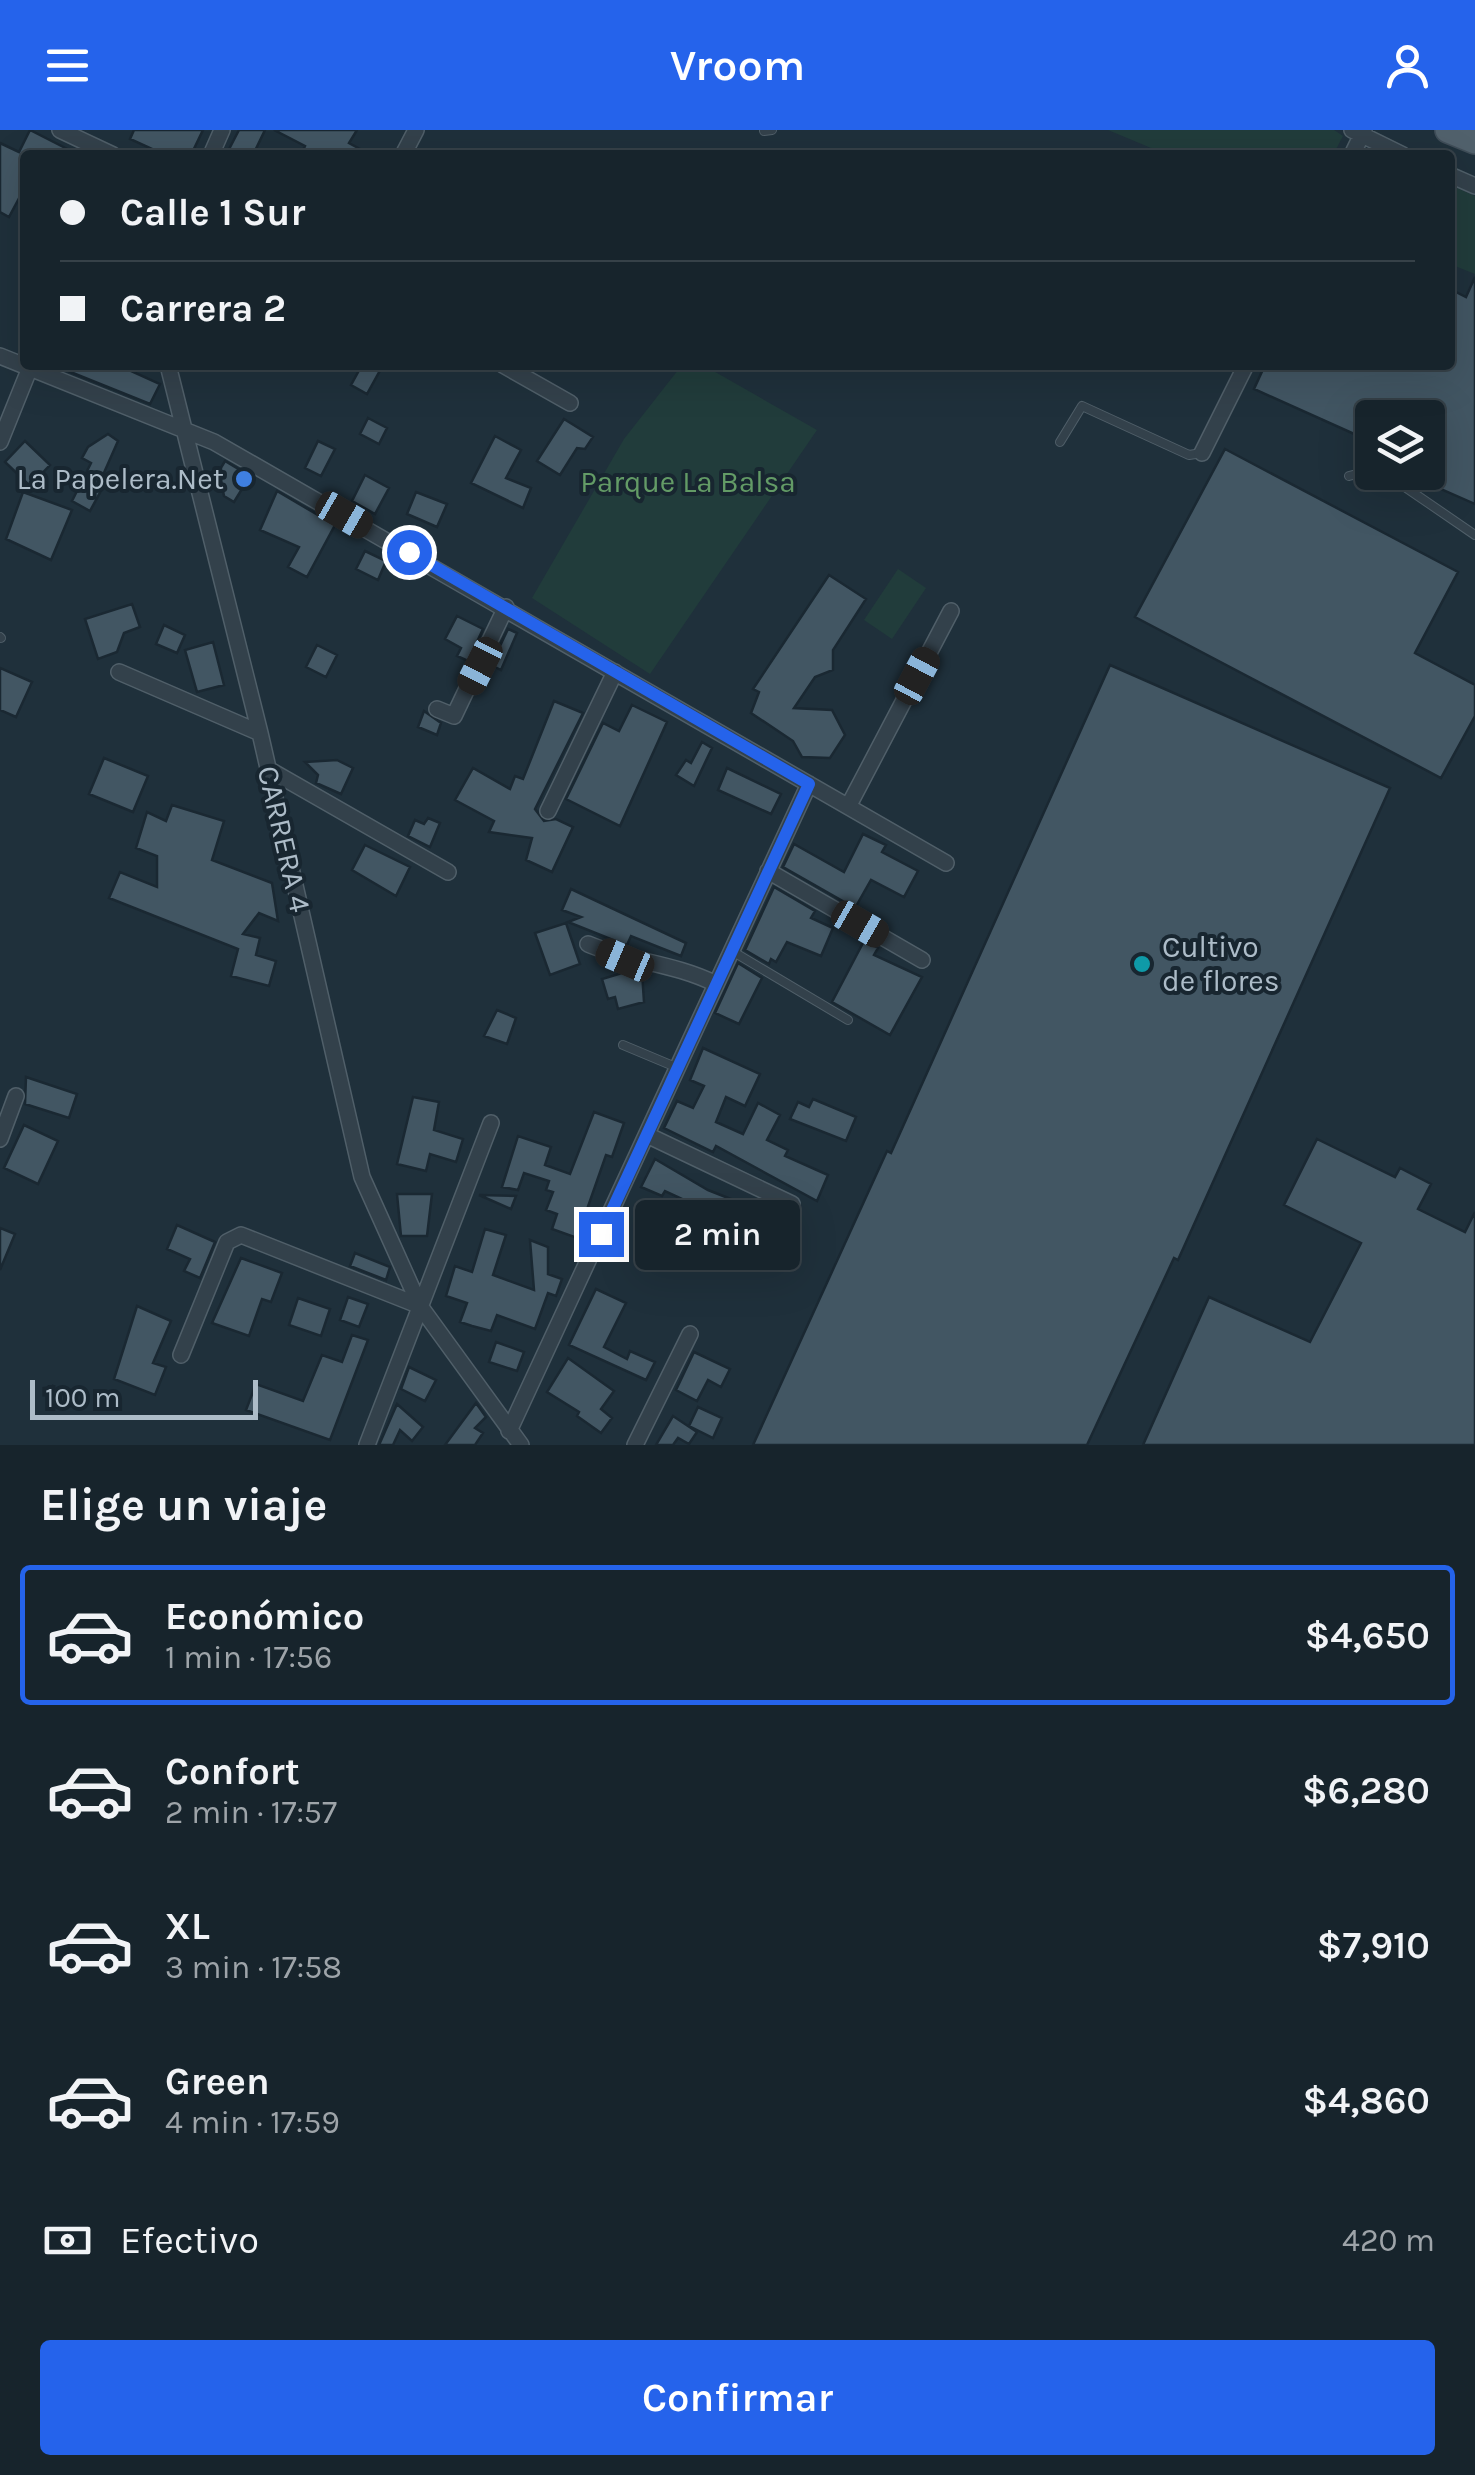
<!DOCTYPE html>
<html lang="es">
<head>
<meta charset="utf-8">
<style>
	body { margin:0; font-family:Karla,sans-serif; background:#243038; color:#f1f3f6; height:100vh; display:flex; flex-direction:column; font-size:38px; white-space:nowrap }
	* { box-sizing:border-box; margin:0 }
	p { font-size:32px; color:#9ea4a9 }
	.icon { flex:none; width:55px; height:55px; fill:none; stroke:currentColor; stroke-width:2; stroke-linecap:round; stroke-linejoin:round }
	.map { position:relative; height:1315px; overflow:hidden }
	.side { display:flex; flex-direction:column; background:#17242c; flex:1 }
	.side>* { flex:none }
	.guide { position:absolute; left:20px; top:20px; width:1435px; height:220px; border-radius:10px; box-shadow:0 10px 40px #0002,0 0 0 2px #364148; display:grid; align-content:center; height:220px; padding:0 40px; background:#17242c }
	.fabs { position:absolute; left:1355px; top:270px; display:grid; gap:20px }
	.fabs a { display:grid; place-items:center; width:90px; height:90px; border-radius:10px; background:#17242c; box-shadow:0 10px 40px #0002,0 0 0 2px #364148; font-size:50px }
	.scale { position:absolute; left:30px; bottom:25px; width:228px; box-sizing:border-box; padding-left:10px; border:5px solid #adbcc8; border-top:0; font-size:28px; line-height:35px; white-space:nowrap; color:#adbcc8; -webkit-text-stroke:8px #182630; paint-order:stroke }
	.end { position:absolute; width:45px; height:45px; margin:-22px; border:12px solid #2563eb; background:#fff; box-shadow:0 0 0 5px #fff }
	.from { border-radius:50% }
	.bubble { position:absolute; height:70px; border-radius:10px; background:#17242c; box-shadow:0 10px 40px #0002,0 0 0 2px #364148; font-size:32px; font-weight:600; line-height:70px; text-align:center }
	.car { position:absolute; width:30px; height:60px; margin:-30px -15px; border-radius:12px; box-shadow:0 0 8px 2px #0007; background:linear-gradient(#222 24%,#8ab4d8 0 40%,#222 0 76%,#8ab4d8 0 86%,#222 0) }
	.guide b { display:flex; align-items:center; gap:35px; height:95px; font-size:38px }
	.guide b+b { border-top:2px solid #364148 }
	.guide i { width:25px; height:25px; background:#f1f3f6 }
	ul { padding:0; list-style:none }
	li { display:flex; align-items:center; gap:30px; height:140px; margin:0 20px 15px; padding:0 20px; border:5px solid transparent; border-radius:10px }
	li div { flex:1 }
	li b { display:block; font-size:38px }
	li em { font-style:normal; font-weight:600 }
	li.selected { border-color:#2563eb }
	li>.icon { width:90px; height:90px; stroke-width:1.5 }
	h2 { padding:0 40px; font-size:45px; line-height:120px }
	.pay { display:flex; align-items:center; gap:25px; height:110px; padding:0 40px; font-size:38px }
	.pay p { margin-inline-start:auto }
	.action { display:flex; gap:20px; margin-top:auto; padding:20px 40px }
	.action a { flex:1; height:115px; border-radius:10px; background:#2563eb; color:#fff; font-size:40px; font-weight:600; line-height:115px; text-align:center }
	header { display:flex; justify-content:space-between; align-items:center; height:130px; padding:0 40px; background:#2563eb; color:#fff; font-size:45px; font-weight:600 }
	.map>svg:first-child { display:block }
	.green { fill:#213c3b }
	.building { fill:#425663; stroke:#1a2832; stroke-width:2.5 }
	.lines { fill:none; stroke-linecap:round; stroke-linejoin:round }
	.lane-casing { stroke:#505f69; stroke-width:10 }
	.street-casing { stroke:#505f69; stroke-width:18 }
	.primary-casing { stroke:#3f4d58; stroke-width:28 }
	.lane { stroke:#33414b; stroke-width:8 }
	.street { stroke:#33414b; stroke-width:15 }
	.primary { stroke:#51616c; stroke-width:25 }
	.route { stroke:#2563eb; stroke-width:12 }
	.shop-dot { fill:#3f7fe0; stroke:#182630; stroke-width:4 }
	.culture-dot { fill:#0f9aa8; stroke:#182630; stroke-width:4 }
	.labels { text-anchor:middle; stroke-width:8; stroke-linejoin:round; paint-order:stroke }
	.poi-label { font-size:30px; fill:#adbcc8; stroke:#182630; text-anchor:end }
	.park-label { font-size:30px; fill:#639b66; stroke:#182630 }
	.street-label { font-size:30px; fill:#adbcc8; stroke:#182630 }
</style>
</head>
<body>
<header><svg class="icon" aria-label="menu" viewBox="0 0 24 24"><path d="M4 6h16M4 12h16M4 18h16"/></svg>Vroom<svg class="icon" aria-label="person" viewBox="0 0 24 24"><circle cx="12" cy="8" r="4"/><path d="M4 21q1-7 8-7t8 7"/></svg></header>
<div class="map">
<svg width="1475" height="1315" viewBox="0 0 1475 1315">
	<rect width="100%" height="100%" fill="#1f303b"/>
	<!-- green -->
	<path class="green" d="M1108 0H1334L1343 6 1333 25H1168Z
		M1450 55 1475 66V144L1450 134Z
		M682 235H703L817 300 650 544 532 468 624 309Z
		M898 439 926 458 892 509 864 490Z"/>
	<!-- building -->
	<path class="building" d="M30 0 79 25H25V57L9 87 0 82V13L19 22Z
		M134 0H203L191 25H165L130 9Z
		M239 0H265L253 25H226Z
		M274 0H357L349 13 371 25H301L305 16Z
		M1475 147V374L1402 342H1428V288H1372V312L1254 259 1265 235H1450V159L1466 167Z
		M53 235H118L160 254 150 274Z
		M362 235H383L367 264 351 255Z
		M368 288 387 298 379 314 360 304Z
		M564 289 593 307 585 319 577 318 560 345 537 331Z
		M108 304 118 311 99 354 103 357 90 381 72 371 91 333 82 328 88 317Z
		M495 306 521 320 506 348 531 358 523 378 471 353Z
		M25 311 50 335 30 356 5 332Z
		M318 311 335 319 321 346 305 338Z
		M1225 319 1458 442 1415 523 1475 555V586L1441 648 1135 487Z
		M225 331 250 346 234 372 224 366 219 341Z
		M365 345 389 358 375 384 352 371Z
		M277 361 335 395 307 447 288 437 299 417 260 400Z
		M23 362 72 380 51 430 6 409Z
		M416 362 447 374 437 397 407 384Z
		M365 421 386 431 378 450 356 439Z
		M829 445 866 469 833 520V540L815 547 794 578 832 580 845 605 830 628 802 627 793 611 751 583 759 562 753 559Z
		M132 474 140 497 124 503 117 522 98 529 85 489Z
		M457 486 483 499 468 531 457 526 461 518 445 509Z
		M164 495 185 505 177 523 156 514Z
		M508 499 517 503 501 540 491 535Z
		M213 512 224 555 197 562 185 520Z
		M317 515 337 525 326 547 306 537Z
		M1110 535 1390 658 1178 1130 1174 1128 1087 1315H753L887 1021 891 1023Z
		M0 538 32 552 16 587 0 580Z
		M554 571 583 583 535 679 544 691 556 689 573 697 552 742 526 730 532 708 489 702 494 691 455 670 473 638 510 659 515 646 523 649Z
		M632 575 667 592 620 696 566 669 603 593 619 601Z
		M424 581 441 593 437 605 418 597Z
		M702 612 712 618 694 656 676 645 686 630 691 633Z
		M104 628 148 646 133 682 89 664Z
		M337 630 353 638 341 664 316 653 318 645 305 632Z
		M727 638 781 664 771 684 718 660Z
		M172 675 224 691 212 730 272 753 278 791 259 783 243 804 260 808 256 825 276 831 269 856 231 846 238 819 109 768 120 742 157 757V726L136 718 147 682 166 691Z
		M428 688 440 693 430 717 408 706 415 690 424 694Z
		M863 704 886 715 882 722 918 741 904 767 871 750 855 778 783 737 794 714 844 742Z
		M365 715 410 737 396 766 352 740Z
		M774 757 815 781 811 788 833 798 821 826 787 812 776 832 771 829 769 834 745 820Z
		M571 759 686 813 681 826 631 806 627 815 623 814 568 792 581 787 562 780Z
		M566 793 580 834 550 845 535 803Z
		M864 811 878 818 874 825 922 847 890 905 832 872Z
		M738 833 762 848 739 894 715 883Z
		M632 840 642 842 644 872 618 879 615 867 608 869 602 849Z
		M497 880 516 888 507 914 484 906Z
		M703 918 760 944 745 976 726 967 716 992 743 1004 758 973 780 985 767 1010 788 1020 785 1026 828 1045 817 1071 716 1016 713 1022 664 998 677 971 693 978 704 956 690 950Z
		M26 947 77 964 69 988 25 974Z
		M413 967 439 972 434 1000 463 1009 456 1032 430 1024 426 1041 397 1034Z
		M813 969 856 987 846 1011 790 989 798 972 809 977Z
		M594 982 624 993 612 1027 606 1025 577 1108 552 1099 557 1084 546 1080 553 1062 546 1060 549 1051 524 1043 518 1060 502 1057 518 1006 551 1017 545 1035 570 1044Z
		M24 995 58 1011 38 1054 4 1038Z
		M1317 1009 1395 1047 1400 1038 1431 1054 1418 1079 1465 1102 1475 1082V1315H1143L1209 1167 1310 1212 1361 1113 1284 1075Z
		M655 1029 708 1060 774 1086 767 1104 750 1097 735 1135 709 1125 718 1101 705 1096 710 1082 665 1061 662 1066 641 1057Z
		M397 1064H432L427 1106H401Z
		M479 1065 516 1066 511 1079Z
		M653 1092 686 1107 675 1132 642 1117Z
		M177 1095 215 1112 200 1148 184 1141 190 1129 167 1119Z
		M0 1098 15 1104 0 1140Z
		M485 1099 506 1105 493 1145 534 1160 530 1110 548 1117V1144L562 1149 556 1166 548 1163 535 1199 497 1185 491 1201 472 1196 460 1192 467 1173 446 1166 455 1136 472 1142Z
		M355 1123 390 1137 386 1150 350 1136Z
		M241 1128 282 1143 271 1172 262 1169 249 1206 212 1193Z
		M596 1159 626 1173 604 1217 627 1229 630 1221 655 1232 646 1250 569 1215Z
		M348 1167 368 1174 359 1197 340 1190Z
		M298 1168 330 1179 321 1206 289 1195Z
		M137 1176 171 1191 153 1233 166 1237 155 1265 114 1249Z
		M352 1205 368 1210 330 1310 246 1280 256 1254 303 1271 322 1225 342 1232Z
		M496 1212 524 1222 517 1241 489 1232Z
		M694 1222 730 1239 721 1257 708 1250 697 1271 676 1260Z
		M568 1228 614 1261 601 1279 612 1288 601 1303 577 1286 579 1282 547 1262Z
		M409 1237 436 1250 425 1271 401 1259Z
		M476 1273 486 1287 475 1298 483 1303 475 1315H445Z
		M397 1274 423 1297 412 1311 400 1300 393 1315H379Z
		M698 1277 722 1288 713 1308 689 1296Z
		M673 1286 697 1302 689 1314 678 1308 673 1315H656Z"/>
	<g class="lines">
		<defs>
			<path id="lane" d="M764 1 772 0
				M1060 312 1082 276 1189 325 1202 323
				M1383 342 1475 405
				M1349 346 1372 340
				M0 507 1 508
				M732 821 848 890
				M623 915 678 938"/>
			<path id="street" d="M60 0 113 25
				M1352 0 1403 25
				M211 25 222 0
				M403 25 416 0
				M1352 25 1364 0
				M1450 45 1475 56
				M0 226 214 312 946 733
				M168 235 260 603 362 1047 420 1176 521 1315
				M503 235 570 273
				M0 312 29 240
				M1202 323 1246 235
				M119 542 260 603
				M437 579 454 586 506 477
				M268 639 448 742
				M849 675 951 481
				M548 681 615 542
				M768 741 922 830
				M588 814C630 832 674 833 716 854
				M647 1005 792 1074
				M0 1009 16 966
				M181 1225 227 1112 241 1105 420 1176
				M509 1301 809 654
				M367 1315 491 993
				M635 1315 690 1204"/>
			<path id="primary" d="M1448 0 1475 11"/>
		</defs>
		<!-- lane casing -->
		<use href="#lane" class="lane-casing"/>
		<!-- street casing -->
		<use href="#street" class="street-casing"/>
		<!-- primary casing -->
		<use href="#primary" class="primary-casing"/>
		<!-- lane -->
		<use href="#lane" class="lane"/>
		<!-- street -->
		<use href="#street" class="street"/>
		<!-- primary -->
		<use href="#primary" class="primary"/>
	</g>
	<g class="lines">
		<!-- route -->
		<path class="route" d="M409 422 809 654 601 1104"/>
	</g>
	<!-- markers -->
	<circle class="shop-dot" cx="244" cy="349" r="10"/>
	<circle class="culture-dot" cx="1142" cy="834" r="10"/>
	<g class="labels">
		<!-- poi labels -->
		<g class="poi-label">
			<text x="224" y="359">La Papelera.Net</text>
			<text x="1162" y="827" text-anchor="start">Cultivo<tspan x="1162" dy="34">de flores</tspan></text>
		</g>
		<!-- park labels -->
		<g class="park-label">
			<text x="688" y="362">Parque La Balsa</text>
		</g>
		<!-- street labels -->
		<g class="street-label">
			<text transform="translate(284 709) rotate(77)" y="10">CARRERA 4</text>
		</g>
	</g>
</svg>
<div class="fabs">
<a><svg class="icon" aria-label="layers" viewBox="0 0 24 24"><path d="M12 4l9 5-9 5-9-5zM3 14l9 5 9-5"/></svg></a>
</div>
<div class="scale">100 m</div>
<i class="end from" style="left:409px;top:422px"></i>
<i class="end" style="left:601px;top:1104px"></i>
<div class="bubble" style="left:635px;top:1070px;width:165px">2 min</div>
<i class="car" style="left:344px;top:385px;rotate:120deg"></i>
<i class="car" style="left:480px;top:536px;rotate:207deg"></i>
<i class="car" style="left:917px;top:546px;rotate:28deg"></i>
<i class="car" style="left:860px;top:794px;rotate:120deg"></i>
<i class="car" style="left:625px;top:830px;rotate:293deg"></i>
<div class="guide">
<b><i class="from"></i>Calle 1 Sur</b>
<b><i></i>Carrera 2</b>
</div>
</div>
<section class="side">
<h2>Elige un viaje</h2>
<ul>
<li class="selected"><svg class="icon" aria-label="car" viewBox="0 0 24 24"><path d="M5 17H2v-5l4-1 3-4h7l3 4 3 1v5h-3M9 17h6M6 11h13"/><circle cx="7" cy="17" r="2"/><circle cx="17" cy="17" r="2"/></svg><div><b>Económico</b><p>1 min · 17:56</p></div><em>$4,650</em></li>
<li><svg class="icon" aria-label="car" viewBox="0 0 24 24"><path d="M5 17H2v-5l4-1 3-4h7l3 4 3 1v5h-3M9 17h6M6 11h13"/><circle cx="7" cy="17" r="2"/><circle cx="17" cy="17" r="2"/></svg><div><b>Confort</b><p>2 min · 17:57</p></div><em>$6,280</em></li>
<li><svg class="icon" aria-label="car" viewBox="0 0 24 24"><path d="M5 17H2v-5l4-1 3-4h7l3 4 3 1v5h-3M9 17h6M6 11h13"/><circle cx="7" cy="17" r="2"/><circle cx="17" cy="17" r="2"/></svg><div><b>XL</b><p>3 min · 17:58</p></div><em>$7,910</em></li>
<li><svg class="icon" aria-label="car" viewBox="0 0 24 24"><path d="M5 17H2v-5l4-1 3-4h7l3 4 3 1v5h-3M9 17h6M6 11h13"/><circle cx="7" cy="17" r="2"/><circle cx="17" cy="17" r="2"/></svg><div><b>Green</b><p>4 min · 17:59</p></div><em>$4,860</em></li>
</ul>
<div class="pay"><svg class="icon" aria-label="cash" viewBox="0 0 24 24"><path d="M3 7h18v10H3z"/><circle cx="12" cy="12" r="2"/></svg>Efectivo<p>420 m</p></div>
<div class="action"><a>Confirmar</a></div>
</section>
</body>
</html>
